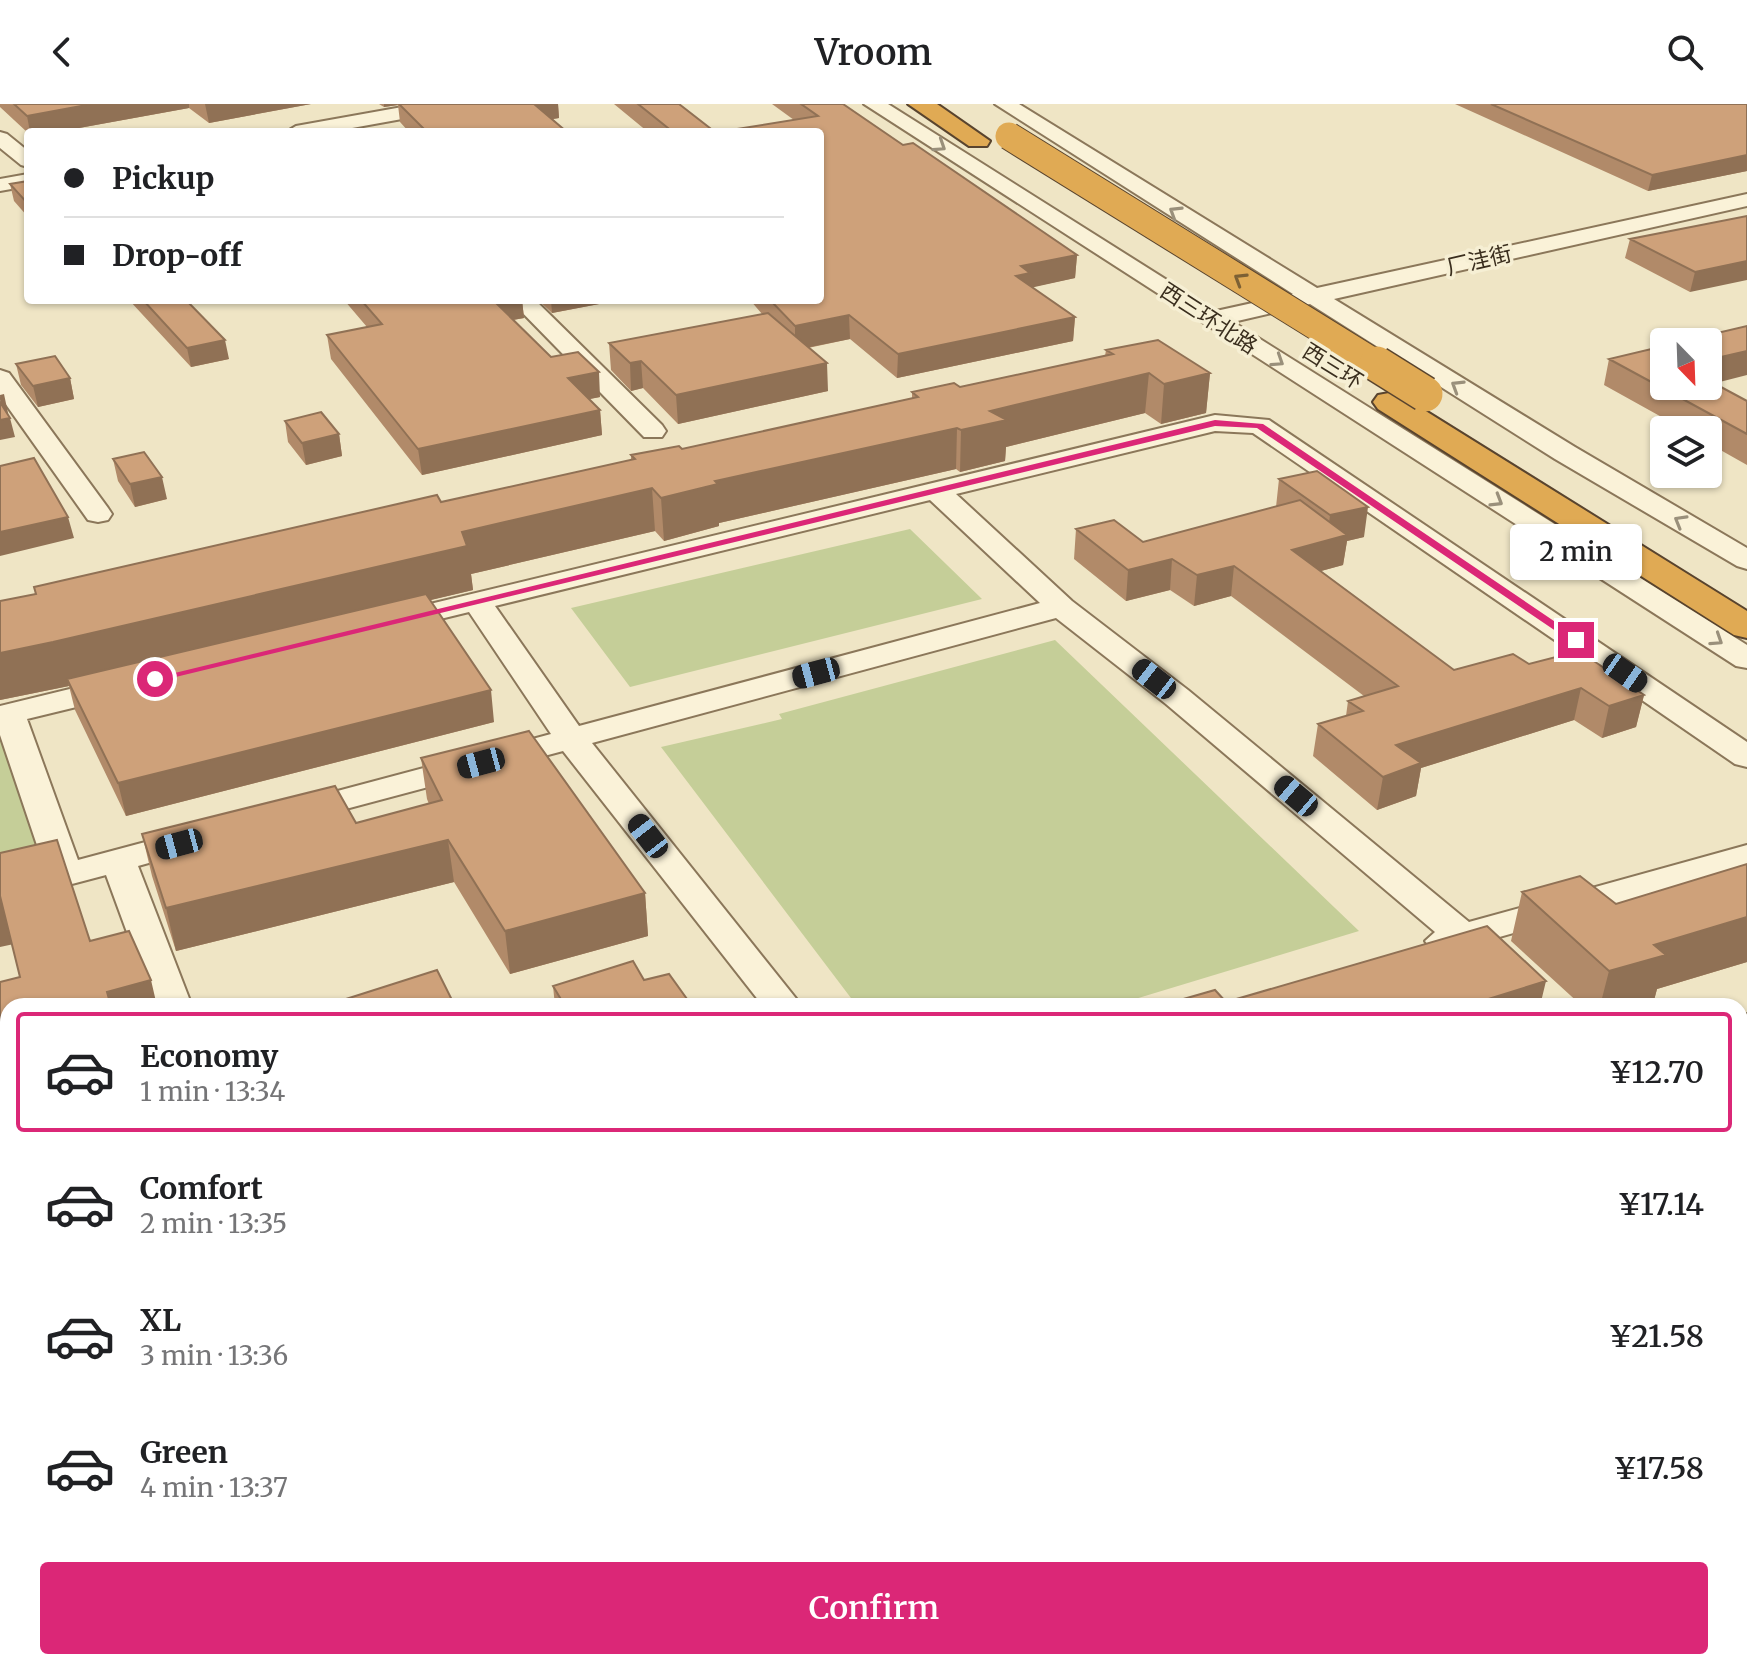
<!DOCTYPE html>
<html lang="en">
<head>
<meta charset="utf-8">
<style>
	body { margin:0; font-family:Merriweather,"Noto Sans SC",serif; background:#f6f6f6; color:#202124; height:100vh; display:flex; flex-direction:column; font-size:30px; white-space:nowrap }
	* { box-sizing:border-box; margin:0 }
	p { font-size:26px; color:#757577 }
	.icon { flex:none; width:44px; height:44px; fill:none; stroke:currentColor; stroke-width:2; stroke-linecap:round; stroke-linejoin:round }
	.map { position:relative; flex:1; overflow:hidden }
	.details { position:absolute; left:0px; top:894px; width:1748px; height:672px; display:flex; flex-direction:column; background:#fff; border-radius:24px 24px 0 0; box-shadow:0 2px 6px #0004 }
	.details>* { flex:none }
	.guide { position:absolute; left:24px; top:24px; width:800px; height:176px; border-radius:8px; box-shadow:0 2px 6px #0004; display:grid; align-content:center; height:176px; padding:0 40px; background:#fff }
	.needle { width:52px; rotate:157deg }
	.fabs { position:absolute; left:1650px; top:224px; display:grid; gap:16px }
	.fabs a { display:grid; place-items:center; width:72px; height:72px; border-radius:8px; background:#fff; box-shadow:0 2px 6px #0004; font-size:40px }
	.end { position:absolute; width:36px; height:36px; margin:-18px; border:10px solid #db2777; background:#fff; box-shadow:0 0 0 4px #fff }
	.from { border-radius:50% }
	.bubble { position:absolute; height:56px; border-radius:8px; background:#fff; box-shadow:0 2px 6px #0004; font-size:26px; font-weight:600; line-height:56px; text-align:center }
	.car { position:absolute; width:24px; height:48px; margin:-24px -12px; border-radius:10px; box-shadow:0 0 6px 2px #0007; background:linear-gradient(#222 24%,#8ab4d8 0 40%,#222 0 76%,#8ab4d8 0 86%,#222 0) }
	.guide b { display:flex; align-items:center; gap:28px; height:76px; font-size:30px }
	.guide b+b { border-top:2px solid #e0e0e0 }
	.guide i { width:20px; height:20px; background:#202124 }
	ul { padding:14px 0 0; list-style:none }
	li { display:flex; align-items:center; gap:24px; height:120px; margin:0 16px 12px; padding:0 24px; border:4px solid transparent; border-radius:8px }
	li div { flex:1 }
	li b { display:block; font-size:30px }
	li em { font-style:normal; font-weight:600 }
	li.current { border-color:#db2777 }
	li>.icon { width:72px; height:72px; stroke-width:1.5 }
	.button { display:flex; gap:16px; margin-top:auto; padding:16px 40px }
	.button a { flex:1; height:92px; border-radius:8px; background:#db2777; color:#fff; font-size:32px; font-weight:600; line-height:92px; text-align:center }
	header { display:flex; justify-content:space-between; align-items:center; height:104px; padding:0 40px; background:#fff; font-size:36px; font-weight:600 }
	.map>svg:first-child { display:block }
	.green { fill:#c5ce98 }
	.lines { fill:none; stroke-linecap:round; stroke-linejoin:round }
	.minor-casing { stroke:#8b775a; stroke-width:4 }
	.highway-casing { stroke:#59442e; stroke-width:4 }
	.minor { fill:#faf2d8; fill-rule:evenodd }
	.highway { fill:#e0aa54; fill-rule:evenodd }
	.highway-bridge-far1-casing { stroke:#59442e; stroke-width:29; stroke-linecap:butt }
	.highway-bridge-casing { stroke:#59442e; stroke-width:38; stroke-linecap:butt }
	.highway-bridge-far1 { stroke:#e0aa54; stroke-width:27 }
	.highway-bridge { stroke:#e0aa54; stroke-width:35 }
	.wall { fill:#b18a69 }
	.shaded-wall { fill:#907155 }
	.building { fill:#cea17a; stroke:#907155; stroke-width:2 }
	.oneway { stroke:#9a907b }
	.oneway2 { stroke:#7c6034 }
	.route { fill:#db2777 }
	.labels { text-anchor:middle; stroke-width:7; stroke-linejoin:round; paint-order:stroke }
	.far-street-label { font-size:22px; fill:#3a2e1e; stroke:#f6efd4 }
</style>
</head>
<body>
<header><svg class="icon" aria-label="back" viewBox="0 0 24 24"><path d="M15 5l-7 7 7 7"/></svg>Vroom<svg class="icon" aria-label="search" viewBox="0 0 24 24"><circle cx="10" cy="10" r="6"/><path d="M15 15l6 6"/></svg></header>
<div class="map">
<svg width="1747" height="1566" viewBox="0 0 1747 1566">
	<rect width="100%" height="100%" fill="#efe5c5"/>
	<!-- green -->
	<path class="green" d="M910 425 982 495 630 583 571 504Z
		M1055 536 1359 827 1112 902H857L661 643 782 615 779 610Z
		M0 616 53 768 0 783Z"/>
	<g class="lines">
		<defs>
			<path id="minor" d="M419 0H462L452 6 330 28H286L296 22Z
				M864 0H888L1216 207 1293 190 995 0H1019L1317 184 1747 90V102L1334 195 1575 343 1747 444V465L1737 462 1555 355 1310 200 1233 218 1747 541V564L1736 562Z
				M0 28 7 30 28 47V63L21 61 0 44Z
				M28 70V82L0 87V75Z
				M510 196H535L662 321 666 327 662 333H644Z
				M0 266 9 269 108 404 112 410 108 416 98 418 88 416 0 292Z
				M1215 311 1269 316 1747 638V663L1735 660 1253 329 1215 327 956 390 1072 497 1188 586 1469 818 1747 741V763L1457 845 1444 849 1431 845 1425 837 1435 828 1166 600 1056 514 592 639 802 902H763L563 647 297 718 285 715 280 708 285 701 551 630 469 508 391 527 380 524 376 518 380 512ZM930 396 1040 499 579 622 495 502Z
				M119 573 130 576 135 583 130 590 27 615 78 756 194 725 206 729 212 736 206 743 138 762 192 902H154L106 771 0 799V777L45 765 0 631V602Z
				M1747 910V936L1740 938V912Z
				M1747 1147V1179L1740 1181V1149Z
				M8 1447V1489L0 1491V1449Z
				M1747 1492V1537L1740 1539V1495Z
				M643 1558H712L708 1566H639Z
				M1608 1558H1674L1670 1566H1604Z"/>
			<path id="highway" d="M908 0H937L990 37 987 42H969Z
				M1389 289 1400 291 1747 507V534L1734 531 1378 305 1373 298 1378 291Z"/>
		</defs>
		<!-- minor casing -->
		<use href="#minor" class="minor-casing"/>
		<!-- highway casing -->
		<use href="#highway" class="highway-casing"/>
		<!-- minor -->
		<use href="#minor" class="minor"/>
		<!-- highway -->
		<use href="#highway" class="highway"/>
		<defs>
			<path id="highway-bridge-far1" d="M1009 32 1380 262"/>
			<path id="highway-bridge" d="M1377 260 1425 290"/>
		</defs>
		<!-- highway-bridge-far1 casing -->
		<use href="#highway-bridge-far1" class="highway-bridge-far1-casing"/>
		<!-- highway-bridge casing -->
		<use href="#highway-bridge" class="highway-bridge-casing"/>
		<!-- highway-bridge-far1 -->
		<use href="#highway-bridge-far1" class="highway-bridge-far1"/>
		<!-- highway-bridge -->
		<use href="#highway-bridge" class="highway-bridge"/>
	</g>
	<!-- wall -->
	<path class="wall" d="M0 0H311L209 19 189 4 57 28H28V29L0 3Z
		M379 0H558L559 14 553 15 567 28H409L400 18 398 1 384 3Z
		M614 0H679L715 28H648Z
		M772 0H843L903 41 1077 151 1075 174 1032 183 1075 213 1073 237 897 274 850 235 808 244 828 287 678 320 643 284 631 287 611 266 609 239 762 210 750 196H820L794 16Z
		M1455 0H1747V67L1648 87Z
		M28 77V113L14 97 10 80Z
		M1747 112 1690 188 1625 154 1630 135Z
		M129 196H186L229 255 191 263Z
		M344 196H522L524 214 513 216 551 253 600 293 589 295 600 306 602 331 422 371 331 255 327 231 367 223Z
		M538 196H620L552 209Z
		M1106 246 1210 269 1206 309 1161 320 1145 309 1006 343 1005 357 960 368 956 365 719 419V422L664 437 655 427 471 470 473 486 430 496 494 618 126 712 75 606 69 582 0 596V497L36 490 34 483 441 398 631 356V351L682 345 912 294V288L960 283 1105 252Z
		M1609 255 1714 279 1747 297V361L1708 339V326H1685L1604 281Z
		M16 260 70 274 74 295 38 303 21 281Z
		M285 317 339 330 342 352 306 361 288 338Z
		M113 355 167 395 135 403 118 377Z
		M1279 375 1364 433 1347 437 1343 461 1321 467 1454 566 1529 560 1644 591 1636 623 1602 634 1574 616 1421 664 1416 692 1377 706 1313 652 1318 620 1346 612 1348 597 1364 592 1231 492 1194 502 1170 486 1126 497 1074 455 1076 425 1143 438 1276 403Z
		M421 654 645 789 648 832 510 870 454 778 176 847 152 772 142 730 356 719 429 700 427 695Z
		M1747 760V858L1657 885 1653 900 1646 902H1582L1511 837 1522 788 1616 800Z
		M644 876 692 902H555L553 882Z
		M1747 989V1072L1740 1065V992Z"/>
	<!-- shaded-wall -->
	<path class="shaded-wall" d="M92 0H189V4L57 28H30L27 12Z
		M205 0H311L209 19Z
		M384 0H397L398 1 384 3Z
		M532 0H558L559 14 534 18Z
		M1747 51V67L1648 87 1652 71Z
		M1077 151 1075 174 1030 184 1016 172 1021 162Z
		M1747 157V176L1690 188 1695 168Z
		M492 196H522L524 214 495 219Z
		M551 196H620L552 209Z
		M849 211 850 235 795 246V222Z
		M1075 213 1073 237 897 274 898 250Z
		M225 236 229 255 191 263 187 244Z
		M1747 247V271L1708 281V256Z
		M641 257 643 284 631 287 630 259Z
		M827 259 828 287 678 320 676 291Z
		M599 268 600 293 570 299 568 274Z
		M1149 269 1145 309 1006 343 1005 357 960 368 961 326 990 307Z
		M1210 269 1206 309 1161 320 1164 280Z
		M70 274 74 295 38 303 33 282Z
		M4 290 8 309 1 311 0 291Z
		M600 306 602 331 422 371 418 345Z
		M10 314 15 333 0 336V316Z
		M957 324 956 365 719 419V422L664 437 661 394 715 377Z
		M339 330 342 352 306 361 302 339Z
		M162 373 167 395 135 403 130 380Z
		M652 384 655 427 471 470 473 486 71 582 67 575 69 582 0 596V549L462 428Z
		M1368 403 1364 433 1347 437 1343 461 1288 476 1292 446 1327 436 1330 411Z
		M68 413 74 434 0 452V428Z
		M1172 455 1170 486 1126 497 1128 466Z
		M1234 462 1231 492 1194 502 1197 471Z
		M1581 584 1574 616 1421 664 1416 692 1377 706 1383 673 1396 641Z
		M491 586 494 618 126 712 118 679Z
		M1644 591 1636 623 1602 634 1609 602Z
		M448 736 454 778 176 847 166 804Z
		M645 789 648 832 510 870 505 827Z
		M0 792 14 840 0 843Z
		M1747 813V858L1657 885 1653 900 1646 902H1600L1609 867 1654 841Z
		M151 876 157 902H110L107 888Z
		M1546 877 1540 902H1466Z
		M8 937V992L0 994V940Z
		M8 1089V1145L0 1147V1091Z
		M1747 1299V1327L1740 1330V1302Z
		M8 1346V1404L0 1406V1348Z
		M466 1561 467 1566H453Z"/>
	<!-- building -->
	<path class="building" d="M14 0H92L27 12Z
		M399 0H534L567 28H427Z
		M638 0H679L715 28H673Z
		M801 0H843L903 41 913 39 1077 151 1021 162 1030 169 1016 172 1075 213 898 250 849 211 795 222 770 196H820V28H718L818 12Z
		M1491 0H1747V51L1652 71Z
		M28 77V100L10 80Z
		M1747 112V157L1695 168 1630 135Z
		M143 196H186L225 236 187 244Z
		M361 196H493L551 253 578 248 599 268 568 274 600 306 418 345 327 231 382 220Z
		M768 209 827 259 676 291 641 257 630 259 609 239Z
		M1747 222V247L1708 256V238H1679Z
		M1158 236 1210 269 1164 280 1149 269 990 307 1007 316 961 326 957 324 715 377 718 380 661 394 652 384 462 428 467 442 53 538 0 549V497L36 490 34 483 437 391 441 398 635 355 631 351 679 342 682 345 918 293 912 288 954 279 960 283 1113 250 1106 246Z
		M1664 242V282H1708V276L1747 297V330L1609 255Z
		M55 252 70 274 33 282 16 260Z
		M0 298 10 314 0 316Z
		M321 308 339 330 302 339 285 317Z
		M144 348 162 373 130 380 113 355Z
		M34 354 68 413 0 428V362Z
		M1317 367 1368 403 1330 411 1279 375Z
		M1300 396 1347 431 1292 446 1454 566 1513 550 1529 560 1579 547 1644 591 1609 602 1581 584 1396 641 1421 659 1383 673 1318 620 1363 607 1348 597 1398 582 1234 462 1197 471 1172 455 1128 466 1076 425 1114 416 1143 438Z
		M426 490 491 586 118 679 67 575Z
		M529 627 645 789 505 827 448 736 166 804 142 730 335 682 356 719 442 696 421 654Z
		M57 736 90 837 129 827 151 876 107 888 111 902H8V937L0 940V878L20 873 0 792V749Z
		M1747 760V813L1654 841 1666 851 1609 867 1522 788 1580 772 1616 800Z
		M1487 822 1546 877 1466 902H1159L1215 886 1226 898Z
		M633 857 644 876 669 870 692 902H565L553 882Z
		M437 866 454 900 446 902H324Z
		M1747 989V1025L1740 1019V992Z
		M8 1010V1089L0 1091V1012Z
		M1747 1198V1299L1740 1302V1201Z
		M8 1273V1346L0 1348V1276Z
		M17 1558H465L466 1561 453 1566H0V1564Z
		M800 1558H1133L1138 1566H778Z"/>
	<!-- one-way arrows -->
	<defs><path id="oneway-chevron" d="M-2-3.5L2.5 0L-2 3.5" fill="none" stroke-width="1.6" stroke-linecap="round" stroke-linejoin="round" transform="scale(2)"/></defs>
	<g class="oneway">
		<use href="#oneway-chevron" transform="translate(940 42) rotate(33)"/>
		<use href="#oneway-chevron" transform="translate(1175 108) rotate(-148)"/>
		<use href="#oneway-chevron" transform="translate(1278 257) rotate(33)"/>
		<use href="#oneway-chevron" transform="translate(1457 282) rotate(-148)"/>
		<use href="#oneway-chevron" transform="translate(1497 397) rotate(31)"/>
		<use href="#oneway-chevron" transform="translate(1680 417) rotate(-150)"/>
		<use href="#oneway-chevron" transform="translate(1717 536) rotate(33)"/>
	</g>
	<use class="oneway2" href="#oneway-chevron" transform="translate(1240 175) rotate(-148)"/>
	<!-- route -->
	<path class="route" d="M1215 316 1263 320 1582 536 1572 538 1257 324 1215 322 155 578 150 575Z"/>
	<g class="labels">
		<!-- far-street labels -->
		<g class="far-street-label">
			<text transform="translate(1479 156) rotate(-13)" y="8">厂洼街</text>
			<text transform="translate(1209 214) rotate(33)" y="8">西三环北路</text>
			<text transform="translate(1333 262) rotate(32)" y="8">西三环</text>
		</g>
	</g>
</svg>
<div class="fabs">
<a><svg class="needle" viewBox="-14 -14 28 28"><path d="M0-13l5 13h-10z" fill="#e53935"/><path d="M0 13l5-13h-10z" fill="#757577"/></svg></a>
<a><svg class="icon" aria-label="layers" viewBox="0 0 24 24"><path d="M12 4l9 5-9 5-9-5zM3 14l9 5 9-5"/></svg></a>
</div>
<i class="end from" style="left:155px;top:575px"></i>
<i class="end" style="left:1576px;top:536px"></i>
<div class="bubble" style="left:1510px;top:420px;width:132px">2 min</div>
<i class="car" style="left:816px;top:569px;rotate:255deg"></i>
<i class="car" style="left:1625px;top:569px;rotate:125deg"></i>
<i class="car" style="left:1154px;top:575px;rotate:308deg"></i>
<i class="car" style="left:481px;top:659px;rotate:255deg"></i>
<i class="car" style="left:1296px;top:692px;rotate:310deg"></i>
<i class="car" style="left:648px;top:732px;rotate:322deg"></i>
<i class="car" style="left:179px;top:740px;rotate:255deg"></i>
<div class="guide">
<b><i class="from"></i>Pickup</b>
<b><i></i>Drop-off</b>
</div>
<section class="details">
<ul>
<li class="current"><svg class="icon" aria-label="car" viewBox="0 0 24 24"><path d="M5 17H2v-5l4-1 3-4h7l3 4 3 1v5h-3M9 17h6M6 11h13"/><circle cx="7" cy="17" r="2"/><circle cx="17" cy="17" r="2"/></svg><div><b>Economy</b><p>1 min · 13:34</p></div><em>¥12.70</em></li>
<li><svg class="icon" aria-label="car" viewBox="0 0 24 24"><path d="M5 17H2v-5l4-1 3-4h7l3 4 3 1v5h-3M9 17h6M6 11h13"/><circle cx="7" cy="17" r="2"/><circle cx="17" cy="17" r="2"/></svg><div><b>Comfort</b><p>2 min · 13:35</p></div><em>¥17.14</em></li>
<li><svg class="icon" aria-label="car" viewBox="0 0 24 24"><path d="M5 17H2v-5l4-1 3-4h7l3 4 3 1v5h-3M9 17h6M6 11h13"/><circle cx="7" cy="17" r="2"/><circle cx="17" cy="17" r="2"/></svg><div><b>XL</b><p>3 min · 13:36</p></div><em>¥21.58</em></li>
<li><svg class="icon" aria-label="car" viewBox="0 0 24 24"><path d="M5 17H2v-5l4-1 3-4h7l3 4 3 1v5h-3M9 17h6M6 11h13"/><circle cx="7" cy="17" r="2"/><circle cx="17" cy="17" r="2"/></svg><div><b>Green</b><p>4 min · 13:37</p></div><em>¥17.58</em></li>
</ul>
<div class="button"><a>Confirm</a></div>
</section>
</div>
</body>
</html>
